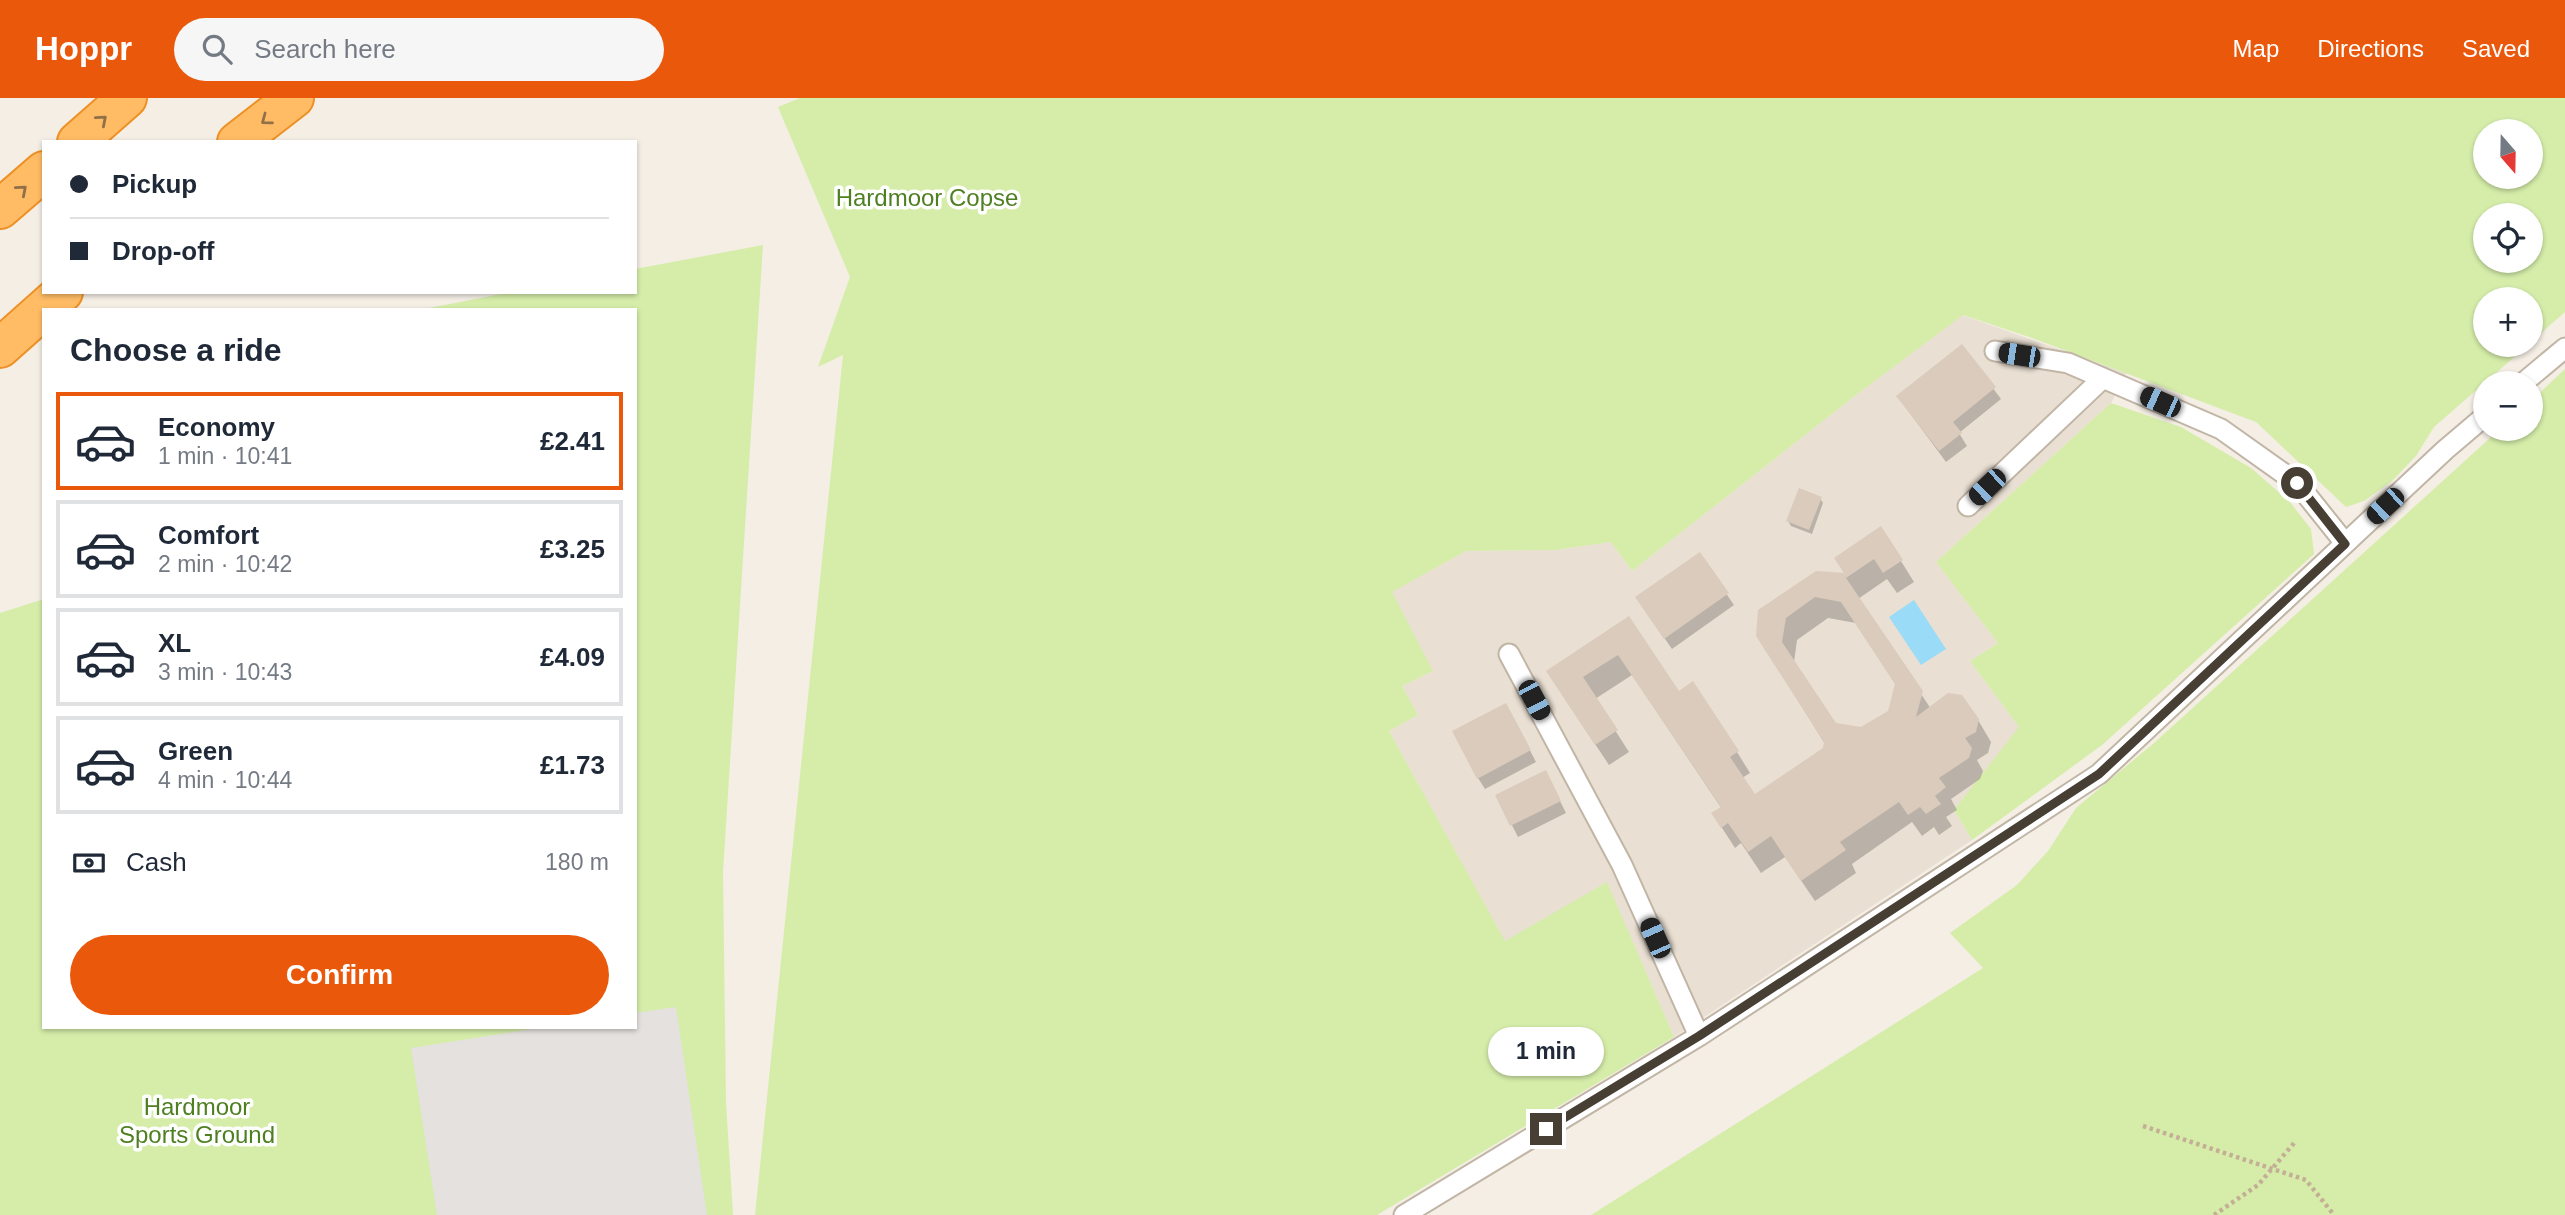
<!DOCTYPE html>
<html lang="en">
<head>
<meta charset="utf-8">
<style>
	body { margin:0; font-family:Arial,sans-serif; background:#f6f6f7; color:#1f2937; height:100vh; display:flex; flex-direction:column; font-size:26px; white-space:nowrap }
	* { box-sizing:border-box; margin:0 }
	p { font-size:23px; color:#747a83 }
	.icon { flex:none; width:38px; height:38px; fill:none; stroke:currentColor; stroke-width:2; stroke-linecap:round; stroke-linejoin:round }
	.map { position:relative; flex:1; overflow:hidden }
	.side { position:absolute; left:42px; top:210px; width:595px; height:721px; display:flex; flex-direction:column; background:#fff; border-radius:0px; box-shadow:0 2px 5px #0004 }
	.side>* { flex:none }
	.banner { position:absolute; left:42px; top:42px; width:595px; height:154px; border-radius:0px; box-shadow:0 2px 5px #0004; display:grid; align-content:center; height:154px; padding:0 28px; background:#fff }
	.needle { width:46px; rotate:160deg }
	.controls { position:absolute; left:2473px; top:21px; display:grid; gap:14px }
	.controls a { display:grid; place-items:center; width:70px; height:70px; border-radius:50%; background:#fff; box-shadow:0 2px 5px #0004; font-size:35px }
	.end { position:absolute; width:32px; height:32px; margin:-16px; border:9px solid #473e34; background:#fff; box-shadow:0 0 0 4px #fff }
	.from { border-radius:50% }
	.bubble { position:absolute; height:49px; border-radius:24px; background:#fff; box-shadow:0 2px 5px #0004; font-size:23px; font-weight:700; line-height:49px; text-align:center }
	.car { position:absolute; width:21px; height:42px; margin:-21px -10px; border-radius:9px; box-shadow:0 0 5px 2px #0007; background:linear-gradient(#222 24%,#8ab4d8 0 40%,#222 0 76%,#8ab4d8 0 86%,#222 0) }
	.banner b { display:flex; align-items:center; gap:24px; height:66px; font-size:26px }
	.banner b+b { border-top:2px solid #e0e1e3 }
	.banner i { width:18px; height:18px; background:#1f2937 }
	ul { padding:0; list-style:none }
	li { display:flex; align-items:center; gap:21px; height:98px; margin:0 14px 10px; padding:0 14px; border:4px solid #e0e1e3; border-radius:0px }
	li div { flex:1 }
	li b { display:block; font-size:26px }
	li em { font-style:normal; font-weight:700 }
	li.on { border-color:#ea580c }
	li>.icon { width:63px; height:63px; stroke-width:1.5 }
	h2 { padding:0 28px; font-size:32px; line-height:84px }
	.pay { display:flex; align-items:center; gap:18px; height:77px; padding:0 28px; font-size:26px }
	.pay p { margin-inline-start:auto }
	.button { display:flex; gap:14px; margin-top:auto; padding:14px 28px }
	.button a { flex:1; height:80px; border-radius:42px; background:#ea580c; color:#fff; font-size:28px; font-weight:700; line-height:80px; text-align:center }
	header { display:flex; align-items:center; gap:42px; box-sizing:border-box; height:98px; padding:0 35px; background:#ea580c; color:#fff }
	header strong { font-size:33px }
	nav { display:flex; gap:38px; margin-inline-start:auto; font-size:24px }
	.search { width:490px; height:63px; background:#f6f6f7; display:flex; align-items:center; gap:18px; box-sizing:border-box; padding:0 24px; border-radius:38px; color:#747a83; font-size:26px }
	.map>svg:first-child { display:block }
	.residential { fill:#e9dfd2 }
	.green { fill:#d5eda9; fill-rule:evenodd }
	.parking { fill:#e4e1de }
	.water { fill:#9adbf8 }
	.shadow { fill:#0003; fill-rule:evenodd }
	.building { fill:#dacbbc; fill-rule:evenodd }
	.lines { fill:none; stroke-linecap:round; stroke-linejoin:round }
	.service-casing { stroke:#c1b5a6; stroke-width:23 }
	.motorway-casing { stroke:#ed9025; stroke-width:42 }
	.path { stroke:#c4af96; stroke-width:4.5; stroke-dasharray:3.5 3.5; stroke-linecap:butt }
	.service { stroke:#fff; stroke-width:19 }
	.motorway { stroke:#ffbc65; stroke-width:38 }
	.oneway { stroke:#917048 }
	.route { stroke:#473e34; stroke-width:9 }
	.labels { text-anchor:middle; stroke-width:7; stroke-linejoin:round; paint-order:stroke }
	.park-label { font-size:24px; fill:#4e7f21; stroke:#fff }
</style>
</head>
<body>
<header>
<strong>Hoppr</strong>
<div class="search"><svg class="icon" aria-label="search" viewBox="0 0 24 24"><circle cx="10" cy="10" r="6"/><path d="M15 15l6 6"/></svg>Search here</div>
<nav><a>Map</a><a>Directions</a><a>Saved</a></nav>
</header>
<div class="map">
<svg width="2565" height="1117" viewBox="0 0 2565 1117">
	<rect width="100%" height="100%" fill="#f4eee5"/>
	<!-- residential -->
	<path class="residential" d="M1962 217 2126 275 2111 305 1936 464 1998 545 1970 563 2020 630 1954 712 1972 742 1674 939 1607 785 1505 844 1389 633 1418 617 1402 588 1433 573 1391 494 1466 453 1555 452 1611 444 1632 473 1856 297Z"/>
	<!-- green -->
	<path class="green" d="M800 0H2565V214L2531 244 2530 201H2485V247H2528L2434 329 2416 358 2392 383 2364 403 2346 409 2256 324 2032 240 1963 217 1856 297 1632 473 1611 444 1555 452 1466 453 1392 494 1433 573 1402 588 1418 617 1389 633 1505 843 1607 784 1674 939 1377 1117H755L843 257 818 269 850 179 778 9ZM2530 33V79H2485V33ZM2530 117V163H2485V117Z
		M763 147 723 774 726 1004 733 1117H0V515L44 501V929H635V212H419L511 194H635V171Z
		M2565 271V1117H1591L1983 870 1950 835 2017 787 2048 753 2076 710 2154 645 2500 331H2530L2531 303Z
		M2111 305 2181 329 2251 370 2289 403 2311 431 2314 456 2102 647 1972 742 1954 712 2019 629 1970 563 1998 545 1936 464Z"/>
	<!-- parking -->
	<path class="parking" d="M676 909 707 1117H437L411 950 545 929H635V915Z"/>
	<!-- water -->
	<path class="water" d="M1914 502 1946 551 1921 567 1889 519Z"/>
	<!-- shadow -->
	<path class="shadow" d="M1962 249 2001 301 1959 335 1967 348 1946 364 1898 299Z
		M1820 400 1823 405 1812 436 1791 428 1788 423Z
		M1881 431 1914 484 1897 495 1887 481 1858 501 1931 611 1978 622 1991 644 1988 655 1977 662 1983 673 1980 681 1951 701 1957 712 1946 719 1952 728 1939 737 1934 729 1922 738 1912 724 1852 766 1856 775 1815 803 1785 759 1761 775 1741 745 1735 750 1713 716 1722 711 1632 577 1595 601 1629 654 1609 667 1561 595 1628 521 1678 595 1737 654 1750 675 1742 680 1754 698 1825 651V646L1758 538 1845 476ZM1828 520 1856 525 1896 587 1889 614 1861 631 1835 626 1794 564 1797 542Z
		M1699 456 1734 507 1672 551 1644 511Z
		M1512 618 1536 664 1485 691 1478 680Z
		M1551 685 1566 715 1518 739 1497 698Z"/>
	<!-- building -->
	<path class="building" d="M1962 246 1996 289 1953 324 1962 335 1939 353 1896 298Z
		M1799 390 1822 399 1809 432 1786 423Z
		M1881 428 1903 462 1883 475 1874 461 1846 480 1923 593 1916 619 1948 595 1962 597 1979 621 1976 634 1965 640 1972 650 1969 660 1939 680 1946 689 1935 698 1941 706 1926 716 1920 709 1908 717 1899 704 1840 744 1846 752 1801 783 1771 738 1748 754 1728 725 1721 730 1711 715 1721 709 1618 557 1583 579 1618 632 1595 647 1546 573 1629 518 1679 593 1693 583 1739 653 1730 659 1755 696 1823 650 1824 644 1756 538 1758 512 1816 473 1844 475 1834 460ZM1815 499 1841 504 1895 586 1888 613 1861 629 1836 625 1782 544 1786 520Z
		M1700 454 1729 495 1664 541 1635 499Z
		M1506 605 1531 652 1477 681 1452 633Z
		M1546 672 1561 703 1510 728 1495 697Z"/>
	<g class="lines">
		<defs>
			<path id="service" d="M1995 253 2068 265 2221 331 2297 385 2345 445
				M2523 285 2565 250
				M1968 408 2103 280
				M1509 556 1622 767 1699 938
				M1404 1117 1699 938 2099 676 2445 352 2485 318"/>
			<path id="motorway" d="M77 44 127 0
				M237 44 294 0
				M0 111 44 73
				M0 250 63 194"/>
		</defs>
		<!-- service casing -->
		<use href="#service" class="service-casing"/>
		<!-- motorway casing -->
		<use href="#motorway" class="motorway-casing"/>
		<!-- path -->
		<path class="path" d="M2143 1028 2306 1082 2334 1117
			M2214 1117 2258 1087 2295 1044"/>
		<!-- service -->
		<use href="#service" class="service"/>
		<!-- motorway -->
		<use href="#motorway" class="motorway"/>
	</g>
	<!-- one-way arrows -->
	<defs><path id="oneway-chevron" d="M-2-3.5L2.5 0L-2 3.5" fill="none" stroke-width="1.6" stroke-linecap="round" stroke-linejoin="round" transform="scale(1.75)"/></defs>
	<g class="oneway">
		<use href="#oneway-chevron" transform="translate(102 22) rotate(-41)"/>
		<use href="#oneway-chevron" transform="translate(266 22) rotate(143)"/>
		<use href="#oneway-chevron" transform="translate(22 92) rotate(-41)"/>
	</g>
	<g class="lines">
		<!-- route -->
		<path class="route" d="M1546 1031 1699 938 2099 676 2345 446 2297 385"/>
	</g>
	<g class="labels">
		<!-- park labels -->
		<g class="park-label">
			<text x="927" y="108">Hardmoor Copse</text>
			<text x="197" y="1017">Hardmoor<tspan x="197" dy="28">Sports Ground</tspan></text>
		</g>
	</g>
</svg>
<div class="controls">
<a><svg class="needle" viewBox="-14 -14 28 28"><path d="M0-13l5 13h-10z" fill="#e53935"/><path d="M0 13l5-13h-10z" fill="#747a83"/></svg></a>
<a><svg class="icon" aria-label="locate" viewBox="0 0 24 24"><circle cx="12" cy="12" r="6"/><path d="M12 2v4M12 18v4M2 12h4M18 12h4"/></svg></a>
<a>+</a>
<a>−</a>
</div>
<i class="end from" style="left:2297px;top:385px"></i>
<i class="end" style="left:1546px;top:1031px"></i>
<div class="bubble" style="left:1488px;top:929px;width:116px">1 min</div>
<i class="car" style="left:2019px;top:257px;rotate:279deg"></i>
<i class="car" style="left:2160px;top:304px;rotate:294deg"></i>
<i class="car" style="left:1987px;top:389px;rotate:226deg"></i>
<i class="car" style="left:2385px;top:408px;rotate:227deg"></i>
<i class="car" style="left:1534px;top:602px;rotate:152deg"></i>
<i class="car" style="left:1655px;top:840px;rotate:336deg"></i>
<div class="banner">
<b><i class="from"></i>Pickup</b>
<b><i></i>Drop-off</b>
</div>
<section class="side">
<h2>Choose a ride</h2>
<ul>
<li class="on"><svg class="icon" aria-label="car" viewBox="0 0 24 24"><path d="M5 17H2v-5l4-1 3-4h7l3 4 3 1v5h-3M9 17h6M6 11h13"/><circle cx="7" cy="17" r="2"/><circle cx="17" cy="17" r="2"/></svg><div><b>Economy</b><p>1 min · 10:41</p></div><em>£2.41</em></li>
<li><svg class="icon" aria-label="car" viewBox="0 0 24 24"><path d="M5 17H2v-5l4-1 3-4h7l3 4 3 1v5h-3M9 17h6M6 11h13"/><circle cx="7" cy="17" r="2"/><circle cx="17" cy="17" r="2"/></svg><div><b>Comfort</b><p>2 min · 10:42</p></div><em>£3.25</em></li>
<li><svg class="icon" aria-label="car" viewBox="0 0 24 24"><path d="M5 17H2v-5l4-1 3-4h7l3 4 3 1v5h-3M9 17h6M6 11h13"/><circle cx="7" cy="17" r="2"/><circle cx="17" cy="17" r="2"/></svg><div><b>XL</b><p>3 min · 10:43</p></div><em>£4.09</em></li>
<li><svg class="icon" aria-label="car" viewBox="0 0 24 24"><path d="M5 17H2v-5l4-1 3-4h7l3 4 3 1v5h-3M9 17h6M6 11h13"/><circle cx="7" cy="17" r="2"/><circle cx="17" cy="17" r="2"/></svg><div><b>Green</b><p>4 min · 10:44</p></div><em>£1.73</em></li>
</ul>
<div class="pay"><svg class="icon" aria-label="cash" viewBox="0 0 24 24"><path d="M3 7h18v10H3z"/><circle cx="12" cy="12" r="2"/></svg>Cash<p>180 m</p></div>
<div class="button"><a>Confirm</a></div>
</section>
</div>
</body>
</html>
